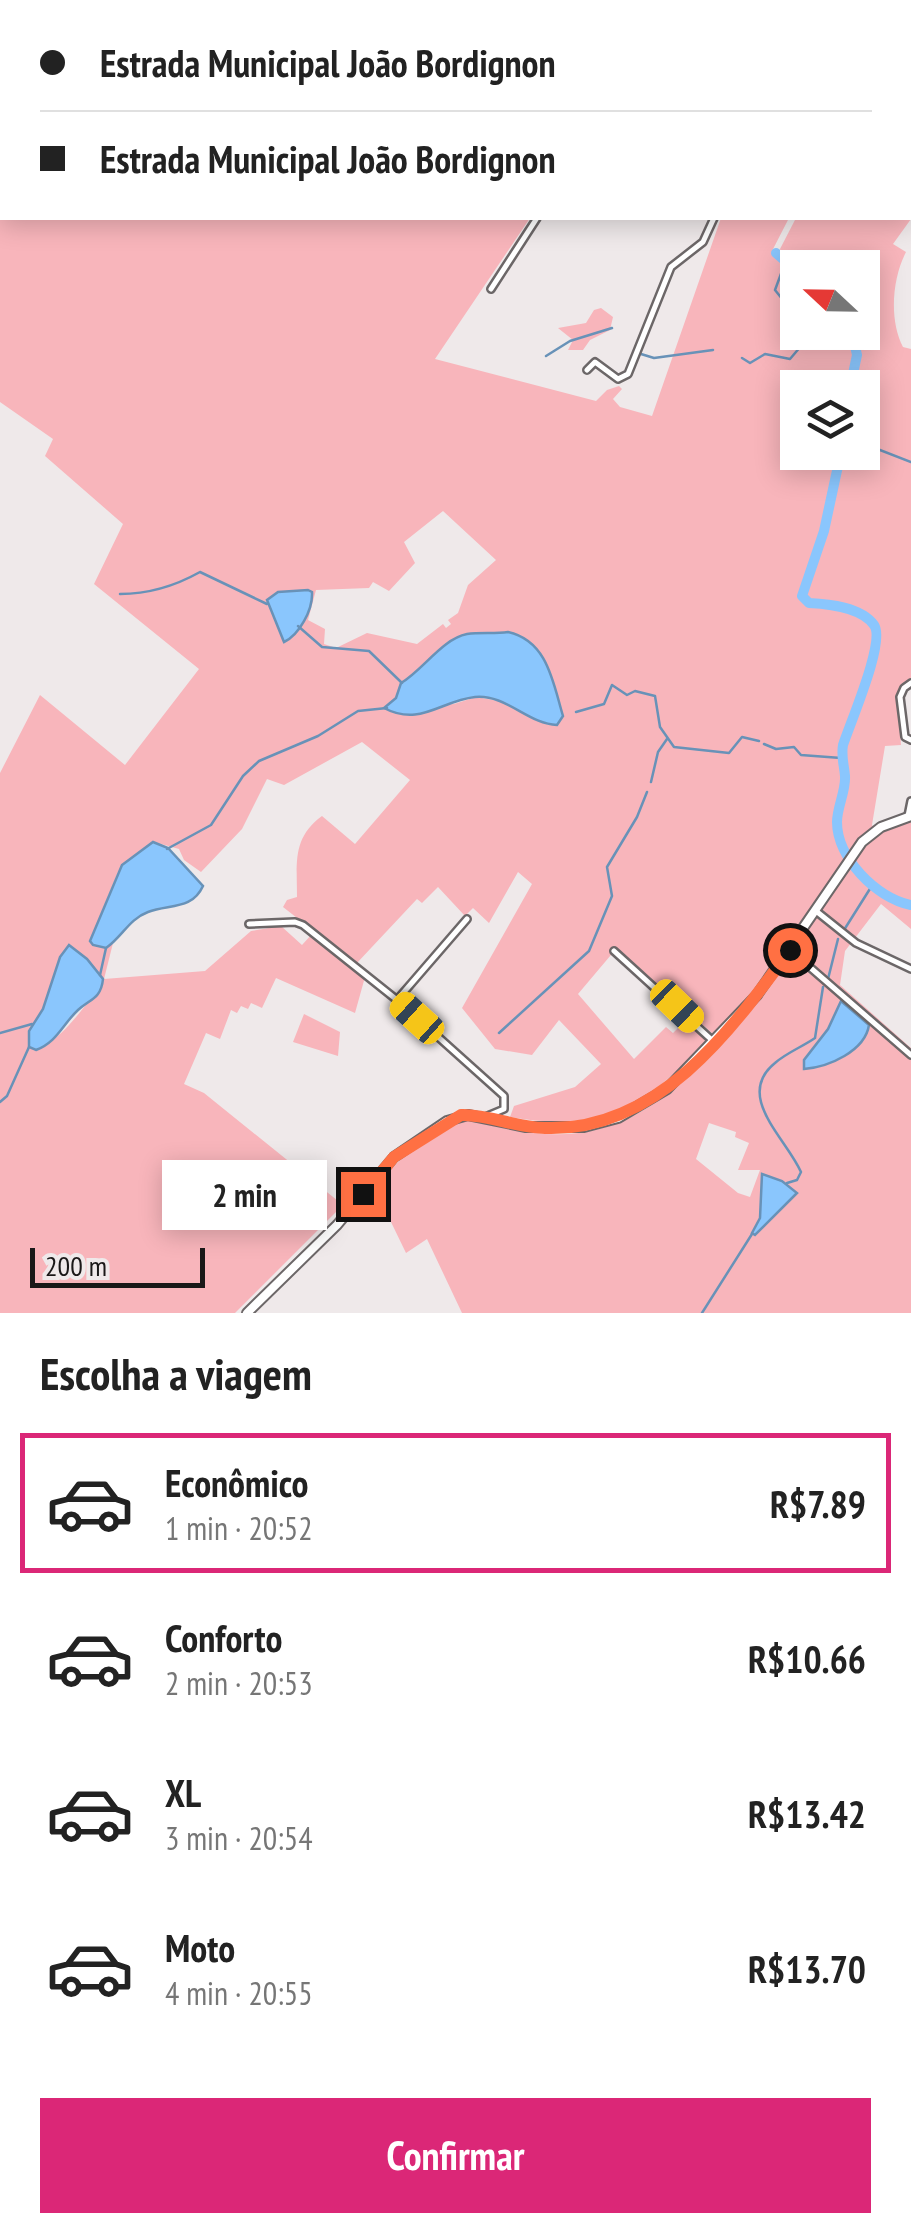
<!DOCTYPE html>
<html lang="pt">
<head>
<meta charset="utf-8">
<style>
	body { margin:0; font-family:"PT Sans Narrow",sans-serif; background:#f6f6f6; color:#222; height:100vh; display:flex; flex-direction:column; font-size:38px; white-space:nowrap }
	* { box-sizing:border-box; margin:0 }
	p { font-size:32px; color:#767676 }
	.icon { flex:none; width:55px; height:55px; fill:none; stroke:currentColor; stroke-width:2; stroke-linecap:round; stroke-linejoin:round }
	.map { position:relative; height:1313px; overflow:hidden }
	.drawer { display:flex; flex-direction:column; background:#fff; flex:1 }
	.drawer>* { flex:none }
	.guide { position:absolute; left:0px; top:0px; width:912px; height:220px; box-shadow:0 5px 25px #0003; display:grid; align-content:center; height:220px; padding:0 40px; background:#fff }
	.needle { width:65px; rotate:292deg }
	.controls { position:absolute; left:780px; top:250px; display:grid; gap:20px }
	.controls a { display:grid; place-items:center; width:100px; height:100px; border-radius:0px; background:#fff; box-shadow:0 5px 25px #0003; font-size:50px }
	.scale { position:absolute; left:30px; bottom:25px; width:175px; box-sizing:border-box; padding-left:10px; border:5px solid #1a1818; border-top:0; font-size:28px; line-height:35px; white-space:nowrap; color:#1a1818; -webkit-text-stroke:8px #efe9ea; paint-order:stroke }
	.end { position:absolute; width:45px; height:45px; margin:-22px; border:12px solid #ff7043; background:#111; box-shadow:0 0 0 5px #111 }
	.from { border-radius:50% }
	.bubble { position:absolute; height:70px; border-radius:0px; background:#fff; box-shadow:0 5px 25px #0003; font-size:32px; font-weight:700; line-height:70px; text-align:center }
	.car { position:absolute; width:30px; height:60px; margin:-30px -15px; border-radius:12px; box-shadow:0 0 8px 2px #0007; background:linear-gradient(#f5c518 24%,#345 0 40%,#f5c518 0 76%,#345 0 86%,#f5c518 0) }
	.guide b { display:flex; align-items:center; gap:35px; height:95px; font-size:38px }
	.guide b+b { border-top:2px solid #e0e0e0 }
	.guide i { width:25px; height:25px; background:#222 }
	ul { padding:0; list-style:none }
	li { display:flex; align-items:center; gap:30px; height:140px; margin:0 20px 15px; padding:0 20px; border:5px solid transparent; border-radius:0px }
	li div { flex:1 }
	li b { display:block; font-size:38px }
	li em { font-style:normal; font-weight:700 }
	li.on { border-color:#db2777 }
	li>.icon { width:90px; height:90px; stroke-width:1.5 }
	h2 { padding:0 40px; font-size:45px; line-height:120px }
	.button { display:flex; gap:20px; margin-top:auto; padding:20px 40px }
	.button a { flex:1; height:115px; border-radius:0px; background:#db2777; color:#fff; font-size:40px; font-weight:700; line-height:115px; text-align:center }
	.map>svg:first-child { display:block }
	.green { fill:#f8b5bb; fill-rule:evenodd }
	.water { fill:#8ac6fd; stroke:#6892b8; stroke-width:2.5 }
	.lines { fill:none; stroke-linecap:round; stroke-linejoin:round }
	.stream { stroke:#6892b8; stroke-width:2.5 }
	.river { stroke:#8ac6fd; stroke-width:10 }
	.minor-casing { stroke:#6c6768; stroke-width:10 }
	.secondary-casing { stroke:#6c6768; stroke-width:12 }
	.minor { stroke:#fff; stroke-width:5 }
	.secondary { stroke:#fff; stroke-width:8 }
	.route { stroke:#ff7043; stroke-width:12 }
</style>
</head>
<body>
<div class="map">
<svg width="911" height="1313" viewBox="0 0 911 1313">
	<rect width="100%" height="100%" fill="#efe9ea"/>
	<!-- green -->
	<path class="green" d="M0 0H574L2 2V218H530L435 359 596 401 607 390 619 386 622 389 613 399 620 407 652 416 721 218H789L772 251 784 262 780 249 796 218H910L911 169V219L893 244 906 252C892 279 889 320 903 347L911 349V680L897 693 901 745 885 746 872 825 878 834 911 822V929L881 904 845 951 840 985 911 1048V1313H462L427 1239 406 1253 391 1222 369 1195C387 1172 432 1123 463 1120 478 1119 494 1126 508 1129 538 1135 570 1137 599 1129 651 1116 685 1078 721 1041L616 949 578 994 634 1059 666 1027 673 1033 686 1020 706 1041C647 1107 600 1133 510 1117L514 1106 575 1087 601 1064 559 1020 532 1055 495 1049 462 1008 532 884 518 872 489 923 473 908 465 916 438 887 422 903 417 899 356 964 283 907 287 900 297 897C297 863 292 838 322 816L355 844 410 780 362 742 284 785 267 779 242 829 201 872 184 860 179 849 154 842 118 872 90 940 106 948 113 943 104 979 205 971 251 931 281 926 302 945 312 934 365 977 355 1013 276 978 262 1008 251 1003 248 1009 241 1006 237 1013 231 1010 220 1039 206 1033 184 1084 204 1093 343 1205 235 1313H0V773L40 695 125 765 199 669 94 584 123 524 45 456 53 439 0 402ZM798 268H862V332H798ZM798 388H862V452H798ZM443 511 496 560 468 585 458 613 448 620 451 624 446 628 443 624 417 644 367 633 336 648 324 644 325 629 308 620 316 590 369 588 373 582 389 591 415 563 404 542ZM508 632C554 663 548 666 563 716L549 725 499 701 476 697 454 704 385 708 449 642 474 634ZM60 957 87 959 103 979C94 996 64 1036 47 1043L29 1031 43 1009ZM709 1123 736 1132 735 1137 749 1143 738 1170H760L750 1197 738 1193 696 1159Z
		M601 308 613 317 610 330 590 340 583 350H568L573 340 558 328 586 323 594 310Z
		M304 1014 340 1032 338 1056 293 1042Z"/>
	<!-- water -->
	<path class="water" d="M308 590 312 592C313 610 299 635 284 642L267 600 278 592Z
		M508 632C548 641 553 683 563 716L557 725C528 724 506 694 475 697 440 701 420 727 384 708L396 698 401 683C423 670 442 639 467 634 480 632 495 634 508 632Z
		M153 842 168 848 203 886C192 910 170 904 148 912 129 919 122 937 106 948L93 945 90 941 122 865Z
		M69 945 87 959 103 979C101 999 90 999 78 1010 62 1025 57 1042 36 1050L29 1047V1031L43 1009 60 957Z
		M841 1001 869 1025C865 1051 829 1067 804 1069V1060L828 1029Z
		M762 1174 782 1181 797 1193 755 1235 752 1233 760 1218Z"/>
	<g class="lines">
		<!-- stream -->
		<path class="stream" d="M500 2V0
			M785 263 775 290 783 300 784 312 798 310
			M641 354 654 358 713 350
			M546 356 570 341 612 328
			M742 358 750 363 765 354 790 359 801 346 804 332
			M862 443 911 462
			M120 594C150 594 175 586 200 572L267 604
			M298 626 322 647 369 651 402 683
			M576 712 604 704 612 685 627 695 635 691 655 696 660 727 674 747 729 753 742 737 759 741
			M764 744 776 749 794 747 801 755 841 758
			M651 782 658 752 667 739
			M167 849 211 825 243 776 259 761 318 736 358 711 387 708
			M844 930 873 884
			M100 975 106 948
			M828 979 838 939
			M0 1033 32 1024
			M499 1033 589 951 612 896 607 867 637 817 647 792
			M0 1102 7 1096 29 1047
			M787 1183 797 1180 801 1172C786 1138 734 1096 775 1063 786 1053 802 1047 815 1038L823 987
			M702 1313 752 1234"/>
		<!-- river -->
		<path class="river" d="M776 253 798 272
			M850 388 857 355 852 332
			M841 452 824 531 802 596 809 603C829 604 861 607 874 625 886 641 850 723 843 745 841 757 844 764 845 776 846 791 837 807 837 822 837 858 876 898 911 905"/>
		<defs>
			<path id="minor" d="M910 163H911
				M491 289 537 218
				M587 370 595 362 618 379 628 374 671 267 703 242 714 218
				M911 683 904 688 900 697 905 737 911 740
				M908 816 911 801
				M816 911 856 943 911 969
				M249 924 295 922 303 925 397 1000 504 1096V1109L485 1117
				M790 950 911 1055
				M614 951 714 1042
				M397 1000 467 919"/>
			<path id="secondary" d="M247 1313 337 1225 394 1157 447 1121 468 1115 526 1127H584L618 1118 667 1089 757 995 862 842 881 827 911 816"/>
		</defs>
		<!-- minor casing -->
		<use href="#minor" class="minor-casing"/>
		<!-- secondary casing -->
		<use href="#secondary" class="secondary-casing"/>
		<!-- minor -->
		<use href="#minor" class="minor"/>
		<!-- secondary -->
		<use href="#secondary" class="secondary"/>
	</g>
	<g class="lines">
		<!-- route -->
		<path class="route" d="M363 1194 394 1157 461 1115C489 1114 516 1128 545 1128 657 1132 730 1032 790 950"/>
	</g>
</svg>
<div class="controls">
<a><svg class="needle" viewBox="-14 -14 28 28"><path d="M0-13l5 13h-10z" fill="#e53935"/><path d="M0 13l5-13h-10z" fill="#767676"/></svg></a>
<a><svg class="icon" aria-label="layers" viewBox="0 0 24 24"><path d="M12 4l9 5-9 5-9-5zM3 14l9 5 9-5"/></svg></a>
</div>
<div class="scale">200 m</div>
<i class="end from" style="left:790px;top:950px"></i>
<i class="end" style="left:363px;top:1194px"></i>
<div class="bubble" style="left:162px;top:1160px;width:165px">2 min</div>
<i class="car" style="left:677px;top:1006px;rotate:134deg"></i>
<i class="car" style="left:417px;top:1018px;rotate:312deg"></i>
<div class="guide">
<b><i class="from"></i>Estrada Municipal João Bordignon</b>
<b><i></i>Estrada Municipal João Bordignon</b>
</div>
</div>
<section class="drawer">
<h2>Escolha a viagem</h2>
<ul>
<li class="on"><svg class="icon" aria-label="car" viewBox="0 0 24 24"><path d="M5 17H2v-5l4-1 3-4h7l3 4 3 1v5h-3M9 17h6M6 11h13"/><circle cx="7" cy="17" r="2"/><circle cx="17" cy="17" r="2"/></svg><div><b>Econômico</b><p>1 min · 20:52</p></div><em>R$7.89</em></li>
<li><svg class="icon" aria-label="car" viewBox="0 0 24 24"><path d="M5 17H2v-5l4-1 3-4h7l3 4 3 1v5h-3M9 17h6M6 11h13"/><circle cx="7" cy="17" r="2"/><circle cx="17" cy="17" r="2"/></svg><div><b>Conforto</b><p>2 min · 20:53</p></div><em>R$10.66</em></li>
<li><svg class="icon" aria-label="car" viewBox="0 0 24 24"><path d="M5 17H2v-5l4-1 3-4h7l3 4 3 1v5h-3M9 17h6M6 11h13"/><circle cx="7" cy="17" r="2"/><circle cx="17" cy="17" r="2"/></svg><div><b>XL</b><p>3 min · 20:54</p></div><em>R$13.42</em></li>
<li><svg class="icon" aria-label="car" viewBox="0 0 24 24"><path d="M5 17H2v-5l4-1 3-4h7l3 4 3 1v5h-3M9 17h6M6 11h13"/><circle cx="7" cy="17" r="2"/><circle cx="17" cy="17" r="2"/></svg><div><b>Moto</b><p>4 min · 20:55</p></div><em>R$13.70</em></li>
</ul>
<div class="button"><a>Confirmar</a></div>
</section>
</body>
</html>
